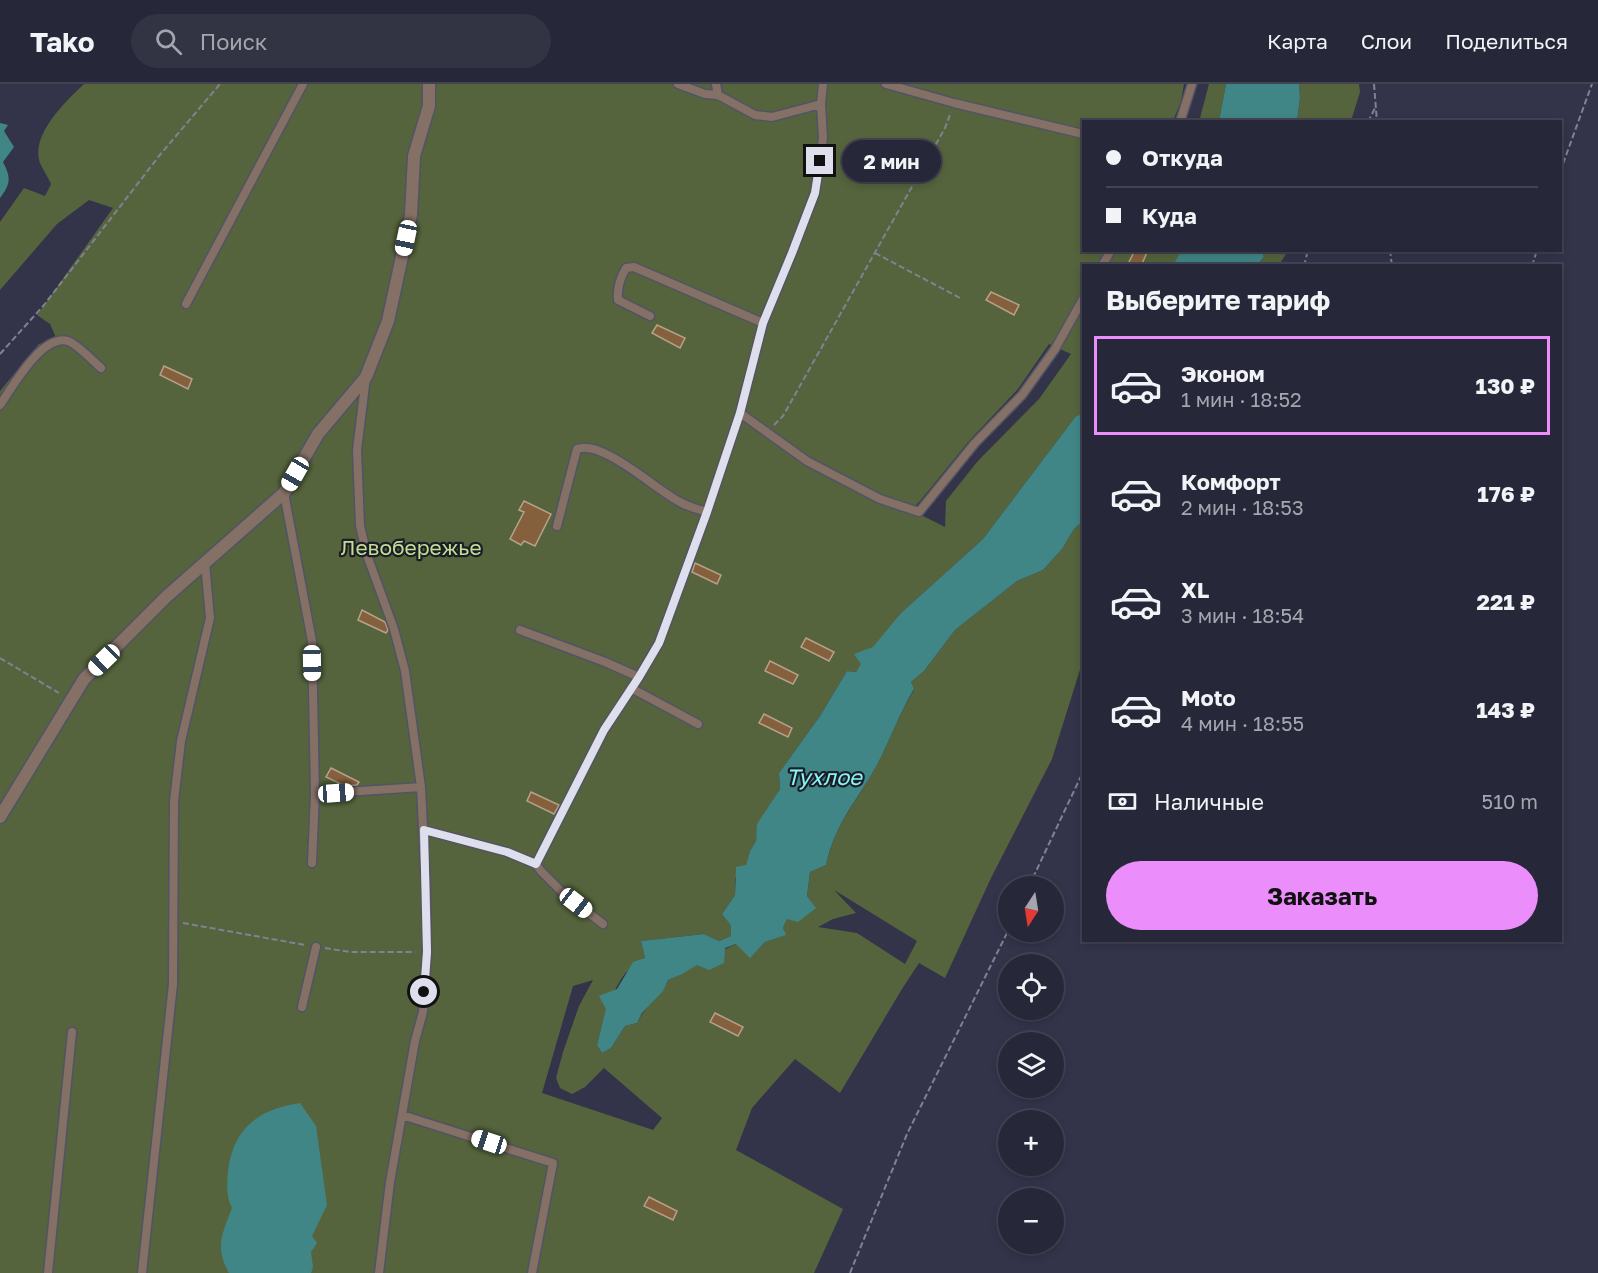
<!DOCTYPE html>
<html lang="ru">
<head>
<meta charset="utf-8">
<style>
	body { margin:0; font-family:"Golos Text",sans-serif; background:#323343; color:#f1f3f6; height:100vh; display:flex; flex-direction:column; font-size:22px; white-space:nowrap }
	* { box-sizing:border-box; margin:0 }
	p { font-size:20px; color:#a4a5ae }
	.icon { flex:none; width:33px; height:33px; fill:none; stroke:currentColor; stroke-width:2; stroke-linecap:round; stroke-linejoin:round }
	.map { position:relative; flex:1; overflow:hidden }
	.sheet { position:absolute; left:1082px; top:180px; width:480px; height:678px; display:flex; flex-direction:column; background:#262738; border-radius:0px; box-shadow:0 3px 9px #0003,0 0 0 2px #424453 }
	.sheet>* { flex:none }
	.guide { position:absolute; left:1082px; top:36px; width:480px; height:132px; border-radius:0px; box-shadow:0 3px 9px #0003,0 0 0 2px #424453; display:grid; align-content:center; height:132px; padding:0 24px; background:#262738 }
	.needle { width:39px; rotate:192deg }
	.fabs { position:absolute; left:998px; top:792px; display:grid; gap:12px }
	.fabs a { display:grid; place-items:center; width:66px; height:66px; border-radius:50%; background:#262738; box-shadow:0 3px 9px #0003,0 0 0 2px #424453; font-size:30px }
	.end { position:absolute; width:27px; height:27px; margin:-14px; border:8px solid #dedfed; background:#111; box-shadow:0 0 0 3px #111 }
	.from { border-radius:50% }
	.bubble { position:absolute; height:42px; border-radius:21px; background:#262738; box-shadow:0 3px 9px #0003,0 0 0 2px #424453; font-size:20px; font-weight:700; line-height:42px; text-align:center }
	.car { position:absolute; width:18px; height:36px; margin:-18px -9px; border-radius:8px; box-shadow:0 0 4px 2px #0007; background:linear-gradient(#fff 24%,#345 0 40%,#fff 0 76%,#345 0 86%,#fff 0) }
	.guide b { display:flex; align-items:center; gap:21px; height:57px; font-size:22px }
	.guide b+b { border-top:2px solid #424453 }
	.guide i { width:15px; height:15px; background:#f1f3f6 }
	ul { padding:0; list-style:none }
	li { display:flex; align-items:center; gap:18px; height:99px; margin:0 12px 9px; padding:0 12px; border:3px solid transparent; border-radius:0px }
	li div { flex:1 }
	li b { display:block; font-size:22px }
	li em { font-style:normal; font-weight:700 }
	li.active { border-color:#eb8dfb }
	li>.icon { width:54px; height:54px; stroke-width:1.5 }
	h2 { padding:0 24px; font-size:27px; line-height:72px }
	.pay { display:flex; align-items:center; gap:15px; height:66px; padding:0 24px; font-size:22px }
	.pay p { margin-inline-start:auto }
	.button { display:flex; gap:12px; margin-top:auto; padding:12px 24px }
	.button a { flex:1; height:69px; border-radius:36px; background:#eb8dfb; color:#111; font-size:24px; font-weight:700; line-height:69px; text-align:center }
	header { display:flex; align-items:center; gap:36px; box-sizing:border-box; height:84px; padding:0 30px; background:#262738; border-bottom:2px solid #424453 }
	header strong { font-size:28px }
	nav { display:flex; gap:33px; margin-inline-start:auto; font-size:21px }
	.search { width:420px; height:54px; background:#323343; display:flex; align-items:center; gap:15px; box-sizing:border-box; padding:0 21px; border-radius:33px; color:#a4a5ae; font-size:22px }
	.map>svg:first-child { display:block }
	.green { fill:#55643c; fill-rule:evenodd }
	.water { fill:#408687 }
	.building { fill:#85603c; stroke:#b7a18c; stroke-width:1.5 }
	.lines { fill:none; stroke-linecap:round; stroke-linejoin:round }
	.lane-casing { stroke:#525367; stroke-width:11 }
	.street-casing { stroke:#525367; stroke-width:15 }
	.path { stroke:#808194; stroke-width:2; stroke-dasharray:6 3; stroke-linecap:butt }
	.lane { stroke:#857065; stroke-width:8 }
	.street { stroke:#857065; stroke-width:12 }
	.route { stroke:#dedfed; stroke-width:8 }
	.labels { text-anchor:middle; stroke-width:4.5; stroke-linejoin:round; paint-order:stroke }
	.park-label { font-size:21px; fill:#c1de95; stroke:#1c1d27 }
	.water-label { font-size:22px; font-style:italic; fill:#87f4f6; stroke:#1c1d27 }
</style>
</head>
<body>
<header>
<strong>Tako</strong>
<div class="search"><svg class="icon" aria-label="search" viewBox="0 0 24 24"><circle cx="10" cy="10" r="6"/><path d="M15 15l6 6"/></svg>Поиск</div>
<nav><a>Карта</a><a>Слои</a><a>Поделиться</a></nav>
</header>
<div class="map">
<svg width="1598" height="1189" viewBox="0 0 1598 1189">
	<rect width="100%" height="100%" fill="#33344a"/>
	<!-- green -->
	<path class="green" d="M84 0H1184L1181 17 1173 37 1083 38V166L1182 167 1173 181 1083 182V330L1076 332 983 455 901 529 856 588 847 587 820 632 779 689 780 705 758 740 756 757 750 767 746 782 735 794V811L722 830 731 842V852L719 857 704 850 641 857 645 874C616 885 604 933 597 961L602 969 611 964 625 942 637 939C645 922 660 912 668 896 692 886 712 869 737 860L750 873 765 858 785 851 783 844 787 835 815 823 807 812 810 788 826 781C835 739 857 718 877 681 890 656 899 630 914 606L911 598 924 587 955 546 1017 497 1043 486 1062 465 1074 445 1083 437V576L1052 675 991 794 945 894 919 879 902 905 840 1009 795 975 752 1024 736 1066 843 1125 814 1189H0V307L39 260 57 256 50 240 37 231 113 124 89 116 57 140 0 206V138L24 104 45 112 51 100C48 93 43 86 40 79 30 51 66 17 84 0ZM1049 260 1071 270 1039 315 977 378 946 417 945 443 911 426 920 417 969 357 1018 305ZM834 806 917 857 905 880 857 849 818 843 833 835 856 829ZM593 896 579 922 563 968 556 994 560 1004 572 1010 585 1003 604 984 662 1034 653 1046 542 1009 573 902Z
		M1209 0H1226L1219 37 1199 38Z
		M1299 0H1359L1360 8 1351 37 1297 38 1300 14Z
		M1262 167H1288L1279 181 1257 182 1264 173Z"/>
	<!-- water -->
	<path class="water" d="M1226 0H1299L1300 14 1297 37H1219Z
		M0 39 8 41 4 47 14 63 3 78C11 93 11 100 0 114Z
		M1182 166 1262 167 1264 173 1257 181H1173Z
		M1083 330V437L1074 445 1062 465 1043 486 1017 497 955 546 924 587 911 598 914 605C899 630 890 656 877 681 857 717 835 739 826 781L810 788 807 812 816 824 798 838 787 835 783 844 786 851 765 858 750 874 736 860 725 864 724 879 709 886 697 881 682 890 668 896 663 907 642 929 637 939 625 942 611 964 602 969 597 961 606 925 599 912 617 905 633 878 645 874 641 857 704 850 719 857 731 852V842L722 830 735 811 736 783 746 781 750 767 756 757 757 740 780 705 779 689 820 632 847 587 856 588 861 580 854 570 873 563 901 529 983 455 1076 332Z
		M300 1019 316 1042 327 1121 312 1152 317 1159 311 1168 313 1183 311 1189H229C214 1163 223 1148 232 1124 226 1112 227 1101 228 1087 233 1044 259 1025 300 1019Z"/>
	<!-- building -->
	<path class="building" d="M1135 166H1148L1141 182H1127Z
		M991 208 1019 221 1014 231 986 216Z
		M657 241 685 254 680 264 652 249Z
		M164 282 192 295 188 305 160 291Z
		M524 417 551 430 535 462 524 457 521 461 510 455 524 428 519 426Z
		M695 479 721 491 717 500 692 488Z
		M362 526 385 538 388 546 386 549 358 536Z
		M806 554 834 568 829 577 801 563Z
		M770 577 798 591 793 600 765 587Z
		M764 630 792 644 788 653 759 639Z
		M331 684 359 698 357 701 345 702 326 693Z
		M531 708 559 721 554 730 527 717Z
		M715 929 743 943 738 952 710 938Z
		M649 1113 677 1127 673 1136 644 1122Z"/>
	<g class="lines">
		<defs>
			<path id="lane" d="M678 0 705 10 718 11
				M716 0 718 11 755 31 772 33 821 20
				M886 0 954 19 1083 50
				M1180 38 1192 0
				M1102 182 1111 166
				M186 220 303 0
				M650 232 618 216C617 205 620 194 626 184L634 183 763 239
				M366 293 357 366 360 442 367 471 394 545 405 587 421 703 426 805 427 868 423 928 415 957 390 1098 379 1189
				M0 321C13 302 42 250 68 257 77 260 93 277 101 284
				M740 329 807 377 880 415 919 428 975 359 1022 311 1055 265 1083 215
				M284 409 312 557 315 710 312 779
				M557 442 577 365C602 355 656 406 680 418 688 423 698 425 707 428
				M520 546 605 578 639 593
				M631 604 698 640
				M315 710 421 703
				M424 746 507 768 536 780 541 787 563 809 603 840
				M536 780 604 646 639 593 659 559 707 428 740 329 763 239 792 169 815 109 823 54 821 20 823 0
				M302 923 316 863
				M402 1031 553 1079 532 1189
				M48 1189 72 948
				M142 1189 173 900 174 717 181 657 210 534 205 479"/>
			<path id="street" d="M0 733 84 595 166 513 284 409 318 350 366 293 388 237 411 131 414 72 429 22V0"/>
		</defs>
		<!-- lane casing -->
		<use href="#lane" class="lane-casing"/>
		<!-- street casing -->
		<use href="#street" class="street-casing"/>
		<!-- path -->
		<path class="path" d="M1374 0 1377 38
			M1368 38 1375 24
			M1560 88 1592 0
			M1390 166 1392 182
			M875 169 962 215
			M1304 182 1308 166
			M1532 182 1537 166
			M0 270 44 221 159 72 220 0
			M774 341 783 332 945 44 951 28
			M0 574 59 609
			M1029 802 1083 688
			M183 839 305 861
			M325 864 350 868H415
			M850 1189 907 1050 1008 847"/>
		<!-- lane -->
		<use href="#lane" class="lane"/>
		<!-- street -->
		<use href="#street" class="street"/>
	</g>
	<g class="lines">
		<!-- route -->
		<path class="route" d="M424 908 427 868 424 746 507 768 536 780 604 646 639 593 659 559 707 428 740 329 763 239 792 169 815 109 820 77"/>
	</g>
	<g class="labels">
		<!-- park labels -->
		<g class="park-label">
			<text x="411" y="471">Левобережье</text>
		</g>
		<!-- water labels -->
		<g class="water-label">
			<text x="824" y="701">Тухлое</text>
		</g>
	</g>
</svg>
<div class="fabs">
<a><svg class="needle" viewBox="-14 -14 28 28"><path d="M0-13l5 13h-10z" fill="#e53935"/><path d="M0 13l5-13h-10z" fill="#a4a5ae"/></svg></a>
<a><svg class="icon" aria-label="locate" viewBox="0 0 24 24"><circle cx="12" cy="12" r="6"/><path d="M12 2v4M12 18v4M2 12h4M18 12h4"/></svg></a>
<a><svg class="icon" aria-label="layers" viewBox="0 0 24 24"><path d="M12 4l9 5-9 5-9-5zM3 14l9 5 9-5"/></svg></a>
<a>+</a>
<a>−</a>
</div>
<i class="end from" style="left:424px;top:908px"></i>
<i class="end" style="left:820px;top:77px"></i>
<div class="bubble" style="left:842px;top:56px;width:99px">2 мин</div>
<i class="car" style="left:406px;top:154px;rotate:192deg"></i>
<i class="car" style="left:295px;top:390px;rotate:210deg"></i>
<i class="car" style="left:104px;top:576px;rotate:226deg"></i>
<i class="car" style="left:312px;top:579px;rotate:179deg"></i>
<i class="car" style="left:336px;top:709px;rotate:86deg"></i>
<i class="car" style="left:576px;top:819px;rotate:128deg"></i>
<i class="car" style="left:489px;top:1058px;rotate:288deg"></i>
<div class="guide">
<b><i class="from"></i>Откуда</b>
<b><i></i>Куда</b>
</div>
<section class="sheet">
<h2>Выберите тариф</h2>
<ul>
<li class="active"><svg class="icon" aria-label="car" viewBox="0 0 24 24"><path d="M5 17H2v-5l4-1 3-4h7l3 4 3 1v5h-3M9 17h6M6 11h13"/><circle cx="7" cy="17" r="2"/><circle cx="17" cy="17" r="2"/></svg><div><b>Эконом</b><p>1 мин · 18:52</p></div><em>130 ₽</em></li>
<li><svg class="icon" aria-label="car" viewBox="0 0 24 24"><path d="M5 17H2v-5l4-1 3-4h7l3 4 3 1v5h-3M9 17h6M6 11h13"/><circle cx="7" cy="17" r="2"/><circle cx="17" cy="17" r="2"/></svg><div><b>Комфорт</b><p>2 мин · 18:53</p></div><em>176 ₽</em></li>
<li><svg class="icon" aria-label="car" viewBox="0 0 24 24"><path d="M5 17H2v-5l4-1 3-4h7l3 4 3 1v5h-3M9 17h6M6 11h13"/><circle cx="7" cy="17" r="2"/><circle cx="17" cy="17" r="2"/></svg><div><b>XL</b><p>3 мин · 18:54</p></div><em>221 ₽</em></li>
<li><svg class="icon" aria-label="car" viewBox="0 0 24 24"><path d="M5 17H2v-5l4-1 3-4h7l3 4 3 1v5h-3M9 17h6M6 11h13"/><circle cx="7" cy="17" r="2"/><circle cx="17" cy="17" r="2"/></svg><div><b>Moto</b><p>4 мин · 18:55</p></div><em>143 ₽</em></li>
</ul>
<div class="pay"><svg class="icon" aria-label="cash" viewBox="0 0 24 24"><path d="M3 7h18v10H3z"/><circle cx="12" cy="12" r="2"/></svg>Наличные<p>510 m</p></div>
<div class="button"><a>Заказать</a></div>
</section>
</div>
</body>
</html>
